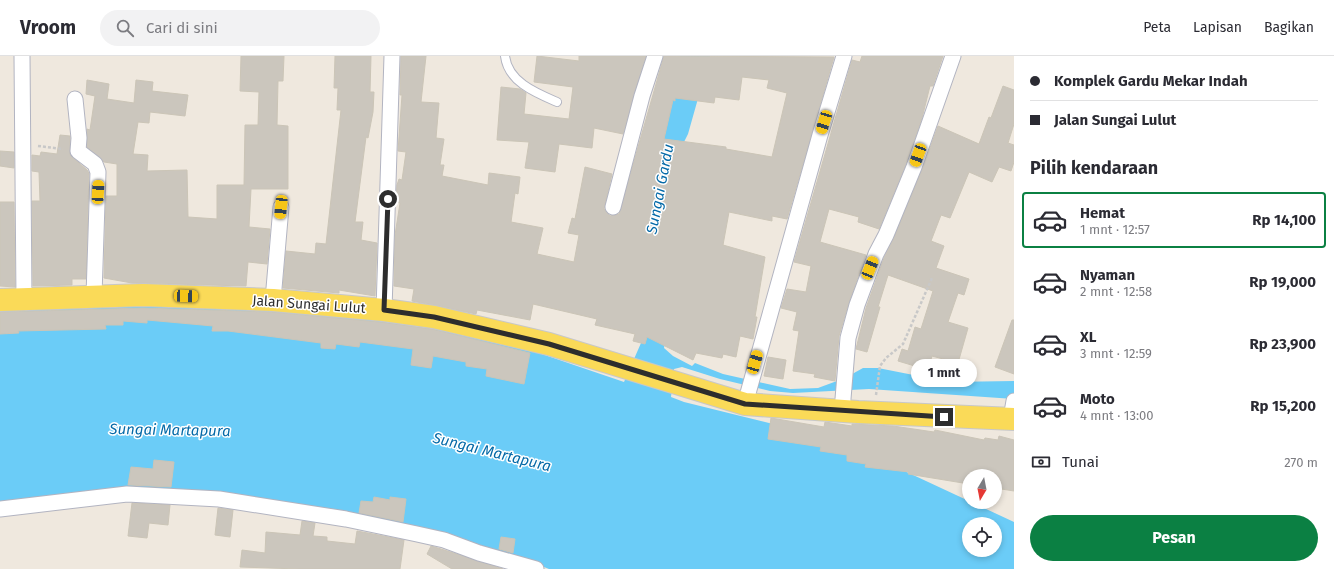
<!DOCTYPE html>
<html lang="id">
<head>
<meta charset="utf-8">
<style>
	body { margin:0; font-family:"Fira Sans",sans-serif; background:#f2f2f3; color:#2b2b33; height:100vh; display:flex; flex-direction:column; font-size:15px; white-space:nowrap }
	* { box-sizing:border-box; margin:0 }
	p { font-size:13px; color:#7c7c81 }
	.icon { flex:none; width:22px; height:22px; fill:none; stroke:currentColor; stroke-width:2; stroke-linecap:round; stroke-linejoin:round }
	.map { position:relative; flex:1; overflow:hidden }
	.details { display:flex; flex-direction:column; background:#fff; width:320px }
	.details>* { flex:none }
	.top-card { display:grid; align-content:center; height:88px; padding:0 16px; background:#fff }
	.needle { width:26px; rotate:190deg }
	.fabs { position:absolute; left:962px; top:413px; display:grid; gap:8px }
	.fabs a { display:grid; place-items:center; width:40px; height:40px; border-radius:50%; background:#fff; box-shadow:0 2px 6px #0003; font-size:20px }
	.end { position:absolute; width:18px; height:18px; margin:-9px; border:5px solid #2d2d2d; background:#fff; box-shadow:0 0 0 2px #fff }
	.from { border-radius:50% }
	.bubble { position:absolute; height:28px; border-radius:14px; background:#fff; box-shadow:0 2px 6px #0003; font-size:13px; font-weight:700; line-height:28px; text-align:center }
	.car { position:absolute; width:12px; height:24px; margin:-12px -6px; border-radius:5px; box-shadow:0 0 3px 1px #0007; background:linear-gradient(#f5c518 24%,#345 0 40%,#f5c518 0 76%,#345 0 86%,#f5c518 0) }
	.top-card b { display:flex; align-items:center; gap:14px; height:38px; font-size:15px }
	.top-card b+b { border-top:1px solid #e1e1e2 }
	.top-card i { width:10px; height:10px; background:#2b2b33 }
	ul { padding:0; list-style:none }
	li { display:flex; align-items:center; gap:12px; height:56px; margin:0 8px 6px; padding:0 8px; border:2px solid transparent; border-radius:4px }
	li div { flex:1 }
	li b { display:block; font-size:15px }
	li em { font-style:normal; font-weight:700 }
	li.selected { border-color:#0b8043 }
	li>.icon { width:36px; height:36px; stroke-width:1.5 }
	h2 { padding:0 16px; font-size:18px; line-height:48px }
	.pay { display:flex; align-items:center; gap:10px; height:44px; padding:0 16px; font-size:15px }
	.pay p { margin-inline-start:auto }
	.cta { display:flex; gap:8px; margin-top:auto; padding:8px 16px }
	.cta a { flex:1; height:46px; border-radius:24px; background:#0b8043; color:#fff; font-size:16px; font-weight:700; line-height:46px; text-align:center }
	header { display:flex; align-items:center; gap:24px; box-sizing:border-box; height:56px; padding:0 20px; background:#fff; border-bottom:1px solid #e1e1e2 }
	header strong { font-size:19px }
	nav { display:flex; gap:22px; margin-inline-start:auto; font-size:14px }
	.search { width:280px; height:36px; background:#f2f2f3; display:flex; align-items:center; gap:10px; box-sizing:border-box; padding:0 14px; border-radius:22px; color:#7c7c81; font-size:15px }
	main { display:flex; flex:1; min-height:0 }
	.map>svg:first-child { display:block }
	.water { fill:#6bccf7; fill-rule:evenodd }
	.building { fill:#cbc6bd; stroke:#cbc5b7; fill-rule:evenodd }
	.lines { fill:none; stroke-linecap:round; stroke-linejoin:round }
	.lane-casing { stroke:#b2b4c1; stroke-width:10 }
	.street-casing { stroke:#b2b4c1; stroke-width:17 }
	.primary-casing { stroke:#c8c8c8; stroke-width:24 }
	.path { stroke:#c8c8c8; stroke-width:2.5; stroke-dasharray:3 2; stroke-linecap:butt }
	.lane { stroke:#fff; stroke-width:8 }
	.street { stroke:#fff; stroke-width:15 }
	.primary { stroke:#fada58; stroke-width:22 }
	.route { stroke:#2d2d2d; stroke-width:5 }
	.labels { text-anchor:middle; stroke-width:3; stroke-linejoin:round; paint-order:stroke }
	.street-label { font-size:14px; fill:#2d2d2d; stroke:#fff }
	.water-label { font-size:15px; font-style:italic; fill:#056aa8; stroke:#fff }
</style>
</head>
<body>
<header>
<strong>Vroom</strong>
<div class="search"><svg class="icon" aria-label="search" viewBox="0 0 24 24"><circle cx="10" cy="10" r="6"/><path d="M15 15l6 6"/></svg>Cari di sini</div>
<nav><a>Peta</a><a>Lapisan</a><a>Bagikan</a></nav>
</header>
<main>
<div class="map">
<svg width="1014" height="513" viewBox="0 0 1014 513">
	<rect width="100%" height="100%" fill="#efe8de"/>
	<!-- water -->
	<path class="water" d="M680 0H710L688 78 671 112 673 242 664 292 673 300 692 310 695 307 723 318 790 333 818 332 845 322 863 312H878L949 326 1014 325V343L869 333 793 337 770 335 720 323 682 311 674 313 671 341 684 346 838 384 1014 466V513H549L532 506 172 437 0 449V252L176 245 304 254 498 283 624 326 641 287 665 55ZM969 468H995V494H969Z"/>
	<!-- building -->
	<path class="building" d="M241 0H284L283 25H278L277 69 288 70V133H251L249 171 270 173 267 208 248 206 246 230 132 227 104 222 106 140H117V108L104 106 87 91V73L90 74 95 40 86 38 87 24 109 28 107 43 134 47 136 24 153 26 152 35 188 39 185 60 150 56 149 67 138 66 133 98 148 99 147 115 187 114 188 161 217 163V129H244L245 69H258L259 36 240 35Z
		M335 0H371L370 36H374L373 56 368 82 366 81 355 166H363L361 184 377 187 375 240 339 234V237L283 232 286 195 315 198 316 187 326 188 341 54H337L338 32H334Z
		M401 0H426L421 46 439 47 436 82 444 83 440 109H444L442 120 488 129 489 117 520 121 518 138 515 137 511 166 543 172 537 198 574 206 579 179 568 177 572 162 575 163 585 111 612 118 604 153 610 160 619 158 664 0 834 1 787 163 772 160V165L729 156 723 189 765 201 755 261H757L753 283 740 280 736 301 723 298 722 302 696 297 693 304 647 281 645 288 633 285 635 278 595 269 597 263 533 248 530 264 477 254 476 258 412 245 414 233 394 230 395 179 400 147 396 146 397 129 399 123 402 124 406 96 398 95 402 39H400ZM742 21 769 24 767 32 787 37 772 101 726 93V91L664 83 673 44 675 45V42L714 47 715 41 739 44Z
		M537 0 579 5V0H646L623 78 594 72 592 92 559 88 555 116 525 112 529 86 497 84 501 31 520 33 526 37 524 58 569 63 573 31 534 26Z
		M862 0H943L933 30H930L922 62 906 108 879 173 858 166 859 161 829 153 820 186 866 199 849 246 839 280 835 325 814 321 815 318 793 315 799 275 793 274 797 256 781 252 787 233 806 236 811 210 794 206 852 4 860 6Z
		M1003 30 1014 34V68L1008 87 1014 89V106L1011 115 999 111 992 126 969 116 950 162 941 159 931 185 944 190 936 212 969 223 964 239 958 237 948 266 968 272 958 307 932 300 928 314 898 305 902 293 908 295 915 271 921 273 933 235 888 219 878 251H880L867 296 856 293 866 252 884 202 894 182 922 114 938 70 979 88 989 61 991 62Z
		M60 79 70 80V99L87 114 89 117 86 223H72V229L33 230 32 145H40L39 116 32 115V99L40 100 41 96 57 98Z
		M0 95 14 96V112L0 110Z
		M0 146H14L15 231 0 230Z
		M143 252 272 256 380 266 432 273 530 297 524 328 486 320 487 313 466 310V306L433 300 431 312 411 309 413 293 360 286 359 291 336 288 335 293 321 292V287L228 275H212L213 270 147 264V267L123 265V269H105L106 273 18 275 19 277 0 278V256Z
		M1012 264H1014V318L995 311Z
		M768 301 786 304 783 323 764 320Z
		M771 362 824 371 825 366 852 370V368L893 370 934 376 935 374 984 384 985 382 998 384 999 380 1014 384V435L995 432V420H969V428L908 418 909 416 865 411 866 408 847 405V399L820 395 821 391 768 383Z
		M154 404 174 406 171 431 128 429 131 411 153 413Z
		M374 441 390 444V441L406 443 403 466 359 457 361 445 373 446Z
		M132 447 170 449 168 469 149 467 147 482 128 480Z
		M218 452 233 454 230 481 215 479Z
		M302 465 315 467 313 480 327 481V485L355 488 357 475 404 484 400 513H299L240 511 242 494 265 497 266 476 300 479Z
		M501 481 515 483 513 497 499 493Z
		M431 490 441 493 503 513H452L427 498Z"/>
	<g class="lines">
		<defs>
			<path id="lane" d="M505 0C508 26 536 37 557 46"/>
			<path id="street" d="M22 0 24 243
				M75 43 79 82 78 95 95 108 98 116 94 240
				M613 151 642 40 655 0
				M273 244 281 151
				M384 254 392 0
				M745 348 820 79 844 0
				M842 355 848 282 857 249 876 198 886 179 914 111 953 0
				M1011 362 1014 345
				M0 453 127 438 219 443 346 463 417 478 444 484 479 497 536 513"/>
			<path id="primary" d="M0 244 143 239 273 244 384 254 434 261 549 288 745 348 858 356 1014 363"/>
		</defs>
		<!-- lane casing -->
		<use href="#lane" class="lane-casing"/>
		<!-- street casing -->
		<use href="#street" class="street-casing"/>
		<!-- primary casing -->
		<use href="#primary" class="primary-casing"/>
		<!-- path -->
		<path class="path" d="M38 90 63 93
			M876 339 880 310 886 302 903 288 932 222"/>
		<!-- lane -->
		<use href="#lane" class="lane"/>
		<!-- street -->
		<use href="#street" class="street"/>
		<!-- primary -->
		<use href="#primary" class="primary"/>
	</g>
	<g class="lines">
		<!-- route -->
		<path class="route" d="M388 143 384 254 434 261 549 288 745 348 944 361"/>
	</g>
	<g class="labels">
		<!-- street labels -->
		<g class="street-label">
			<text transform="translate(309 248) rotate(4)" y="5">Jalan Sungai Lulut</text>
		</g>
		<!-- water labels -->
		<g class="water-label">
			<text transform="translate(660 133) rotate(-79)" y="5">Sungai Gardu</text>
			<text transform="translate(170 374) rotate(1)" y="5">Sungai Martapura</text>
			<text transform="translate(492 396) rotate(14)" y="5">Sungai Martapura</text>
		</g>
	</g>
</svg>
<div class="fabs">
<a><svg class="needle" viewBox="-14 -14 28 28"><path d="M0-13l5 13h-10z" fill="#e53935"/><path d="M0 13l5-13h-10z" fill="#7c7c81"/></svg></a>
<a><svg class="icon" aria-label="locate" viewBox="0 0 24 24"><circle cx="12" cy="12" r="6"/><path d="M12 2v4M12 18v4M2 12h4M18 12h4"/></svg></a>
</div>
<i class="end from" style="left:388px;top:143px"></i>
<i class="end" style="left:944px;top:361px"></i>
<div class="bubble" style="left:911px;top:303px;width:66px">1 mnt</div>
<i class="car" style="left:824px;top:66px;rotate:197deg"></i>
<i class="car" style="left:918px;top:99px;rotate:200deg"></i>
<i class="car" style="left:98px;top:136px;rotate:3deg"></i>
<i class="car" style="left:281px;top:151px;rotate:186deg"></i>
<i class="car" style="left:870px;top:212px;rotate:22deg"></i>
<i class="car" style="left:186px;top:240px;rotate:92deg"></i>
<i class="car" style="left:755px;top:306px;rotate:16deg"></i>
</div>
<section class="details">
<div class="top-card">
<b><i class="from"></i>Komplek Gardu Mekar Indah</b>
<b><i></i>Jalan Sungai Lulut</b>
</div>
<h2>Pilih kendaraan</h2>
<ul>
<li class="selected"><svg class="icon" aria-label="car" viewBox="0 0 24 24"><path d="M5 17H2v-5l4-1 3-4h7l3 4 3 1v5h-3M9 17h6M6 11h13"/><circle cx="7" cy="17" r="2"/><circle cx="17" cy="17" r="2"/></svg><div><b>Hemat</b><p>1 mnt · 12:57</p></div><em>Rp 14,100</em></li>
<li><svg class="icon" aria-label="car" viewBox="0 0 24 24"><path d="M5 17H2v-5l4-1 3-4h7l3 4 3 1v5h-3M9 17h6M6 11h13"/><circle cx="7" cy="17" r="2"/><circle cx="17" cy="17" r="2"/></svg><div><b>Nyaman</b><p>2 mnt · 12:58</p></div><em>Rp 19,000</em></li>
<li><svg class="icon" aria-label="car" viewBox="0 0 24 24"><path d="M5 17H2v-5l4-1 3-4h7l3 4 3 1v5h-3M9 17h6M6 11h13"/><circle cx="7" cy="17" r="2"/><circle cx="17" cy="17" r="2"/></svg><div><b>XL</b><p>3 mnt · 12:59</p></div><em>Rp 23,900</em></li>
<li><svg class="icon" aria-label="car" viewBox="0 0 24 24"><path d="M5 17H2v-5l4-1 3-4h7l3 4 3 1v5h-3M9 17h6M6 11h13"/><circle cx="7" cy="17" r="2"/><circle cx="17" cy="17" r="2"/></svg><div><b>Moto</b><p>4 mnt · 13:00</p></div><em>Rp 15,200</em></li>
</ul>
<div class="pay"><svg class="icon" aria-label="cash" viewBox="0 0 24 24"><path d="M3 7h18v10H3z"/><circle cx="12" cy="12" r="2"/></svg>Tunai<p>270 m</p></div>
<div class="cta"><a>Pesan</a></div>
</section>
</main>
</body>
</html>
